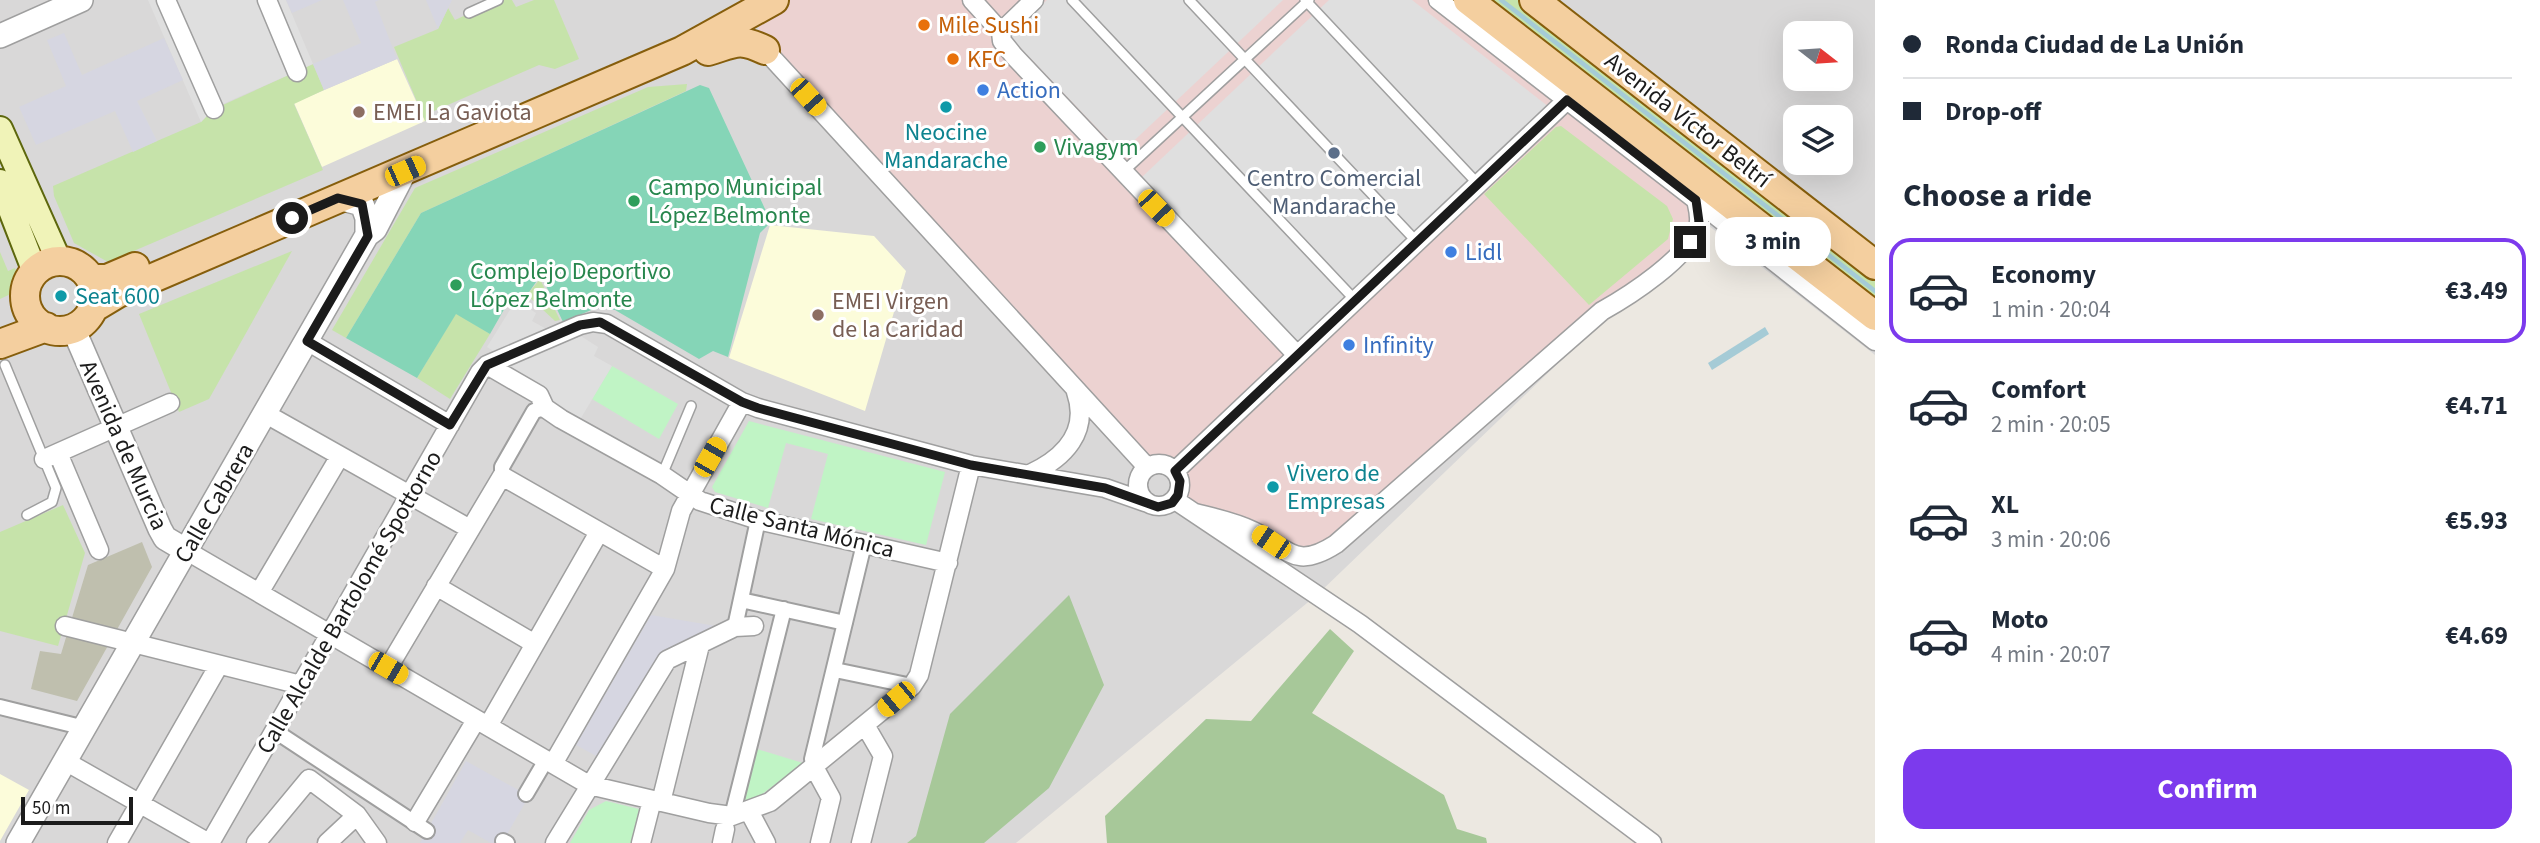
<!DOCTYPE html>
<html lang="en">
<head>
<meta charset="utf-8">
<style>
	body { margin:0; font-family:"Source Sans 3",sans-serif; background:#f2f2f3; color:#1f2937; height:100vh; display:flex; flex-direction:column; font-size:26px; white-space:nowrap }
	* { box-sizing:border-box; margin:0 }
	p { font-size:23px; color:#747a83 }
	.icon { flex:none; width:38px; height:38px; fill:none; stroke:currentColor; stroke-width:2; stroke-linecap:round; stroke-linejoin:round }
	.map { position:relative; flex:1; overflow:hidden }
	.side { display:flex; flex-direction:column; background:#fff; width:665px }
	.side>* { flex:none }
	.banner { display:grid; align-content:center; height:154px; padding:0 28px; background:#fff }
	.needle { width:46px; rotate:107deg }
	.tools { position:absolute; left:1783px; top:21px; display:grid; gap:14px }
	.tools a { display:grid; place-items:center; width:70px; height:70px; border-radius:14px; background:#fff; box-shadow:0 7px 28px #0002; font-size:35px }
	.scale { position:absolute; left:21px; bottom:18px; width:112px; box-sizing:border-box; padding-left:7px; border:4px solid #1b1b1b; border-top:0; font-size:19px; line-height:24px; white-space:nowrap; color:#1b1b1b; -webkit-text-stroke:5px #fff; paint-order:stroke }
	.end { position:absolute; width:32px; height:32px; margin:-16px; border:9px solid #1b1b1b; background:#fff; box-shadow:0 0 0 4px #fff }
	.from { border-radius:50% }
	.bubble { position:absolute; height:49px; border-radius:21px; background:#fff; box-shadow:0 7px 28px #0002; font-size:23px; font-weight:700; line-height:49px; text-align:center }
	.car { position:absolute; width:21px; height:42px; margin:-21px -10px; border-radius:9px; box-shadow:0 0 5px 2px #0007; background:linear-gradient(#f5c518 24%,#345 0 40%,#f5c518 0 76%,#345 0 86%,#f5c518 0) }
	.banner b { display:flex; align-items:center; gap:24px; height:66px; font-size:26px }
	.banner b+b { border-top:2px solid #e0e1e3 }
	.banner i { width:18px; height:18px; background:#1f2937 }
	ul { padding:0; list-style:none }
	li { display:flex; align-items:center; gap:21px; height:105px; margin:0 14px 10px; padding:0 14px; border:4px solid transparent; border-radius:21px }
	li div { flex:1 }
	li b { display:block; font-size:26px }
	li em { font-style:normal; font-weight:700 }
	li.selected { border-color:#7c3aed }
	li>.icon { width:63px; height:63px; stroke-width:1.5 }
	h2 { padding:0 28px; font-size:32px; line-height:84px }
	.cta { display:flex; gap:14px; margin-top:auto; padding:14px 28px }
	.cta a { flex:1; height:80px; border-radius:21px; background:#7c3aed; color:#fff; font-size:28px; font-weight:700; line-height:80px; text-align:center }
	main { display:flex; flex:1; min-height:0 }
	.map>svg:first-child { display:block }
	.residential { fill:#d9d8d8; fill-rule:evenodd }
	.commercial { fill:#ecd2d1 }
	.education { fill:#fcfcda }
	.construction { fill:#bfbfae }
	.grass { fill:#c6e3aa }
	.forest { fill:#a7c899 }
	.park { fill:#c0f4c5 }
	.pitch { fill:#85d5b7 }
	.parking { fill:#dfdfdf }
	.plaza { fill:#d6d6e1 }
	.water { fill:#a5cbd6 }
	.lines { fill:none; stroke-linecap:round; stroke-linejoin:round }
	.stream { stroke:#a5cbd6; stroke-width:4.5 }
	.service-casing { stroke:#9f9f9f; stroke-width:12 }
	.pedestrian-casing { stroke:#9f9f9f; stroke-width:18 }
	.minor-casing { stroke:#9f9f9f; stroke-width:21 }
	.tertiary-casing { stroke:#9f9f9f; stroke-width:26 }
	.secondary-casing { stroke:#5d670d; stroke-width:28 }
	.primary-casing { stroke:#865e0c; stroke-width:32 }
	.service { stroke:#fff; stroke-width:9 }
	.pedestrian { stroke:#fff; stroke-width:14 }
	.minor { stroke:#fff; stroke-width:18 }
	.tertiary { stroke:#fff; stroke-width:23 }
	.secondary { stroke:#f0f3b8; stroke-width:24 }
	.primary { stroke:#f4cf9f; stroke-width:28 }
	.route { stroke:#1b1b1b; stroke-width:9 }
	.food-dot { fill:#e8710a; stroke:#fff; stroke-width:2.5 }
	.shop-dot { fill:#3f7fe0; stroke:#fff; stroke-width:2.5 }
	.culture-dot { fill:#0f9aa8; stroke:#fff; stroke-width:2.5 }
	.education-dot { fill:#8d6e63; stroke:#fff; stroke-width:2.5 }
	.leisure-dot { fill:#2e9e5b; stroke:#fff; stroke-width:2.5 }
	.service-dot { fill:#5c6f8a; stroke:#fff; stroke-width:2.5 }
	.labels { text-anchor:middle; stroke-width:6; stroke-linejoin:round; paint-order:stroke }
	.food-label { font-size:24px; fill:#c56008; stroke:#fff; text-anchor:start }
	.shop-label { font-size:24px; fill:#366cbe; stroke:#fff; text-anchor:start }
	.education-label { font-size:24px; fill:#785e54; stroke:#fff; text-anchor:start }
	.street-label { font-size:24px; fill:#1b1b1b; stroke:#fff }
	.culture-label { font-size:24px; fill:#0d838f; stroke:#fff; text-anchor:start }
	.leisure-label { font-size:24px; fill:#27864d; stroke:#fff; text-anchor:start }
	.service-label { font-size:24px; fill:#4e5e75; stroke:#fff }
</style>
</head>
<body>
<main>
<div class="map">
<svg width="1875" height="843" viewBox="0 0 1875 843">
	<rect width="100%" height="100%" fill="#ece8e1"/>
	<!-- residential -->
	<path class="residential" d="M0 0H1875V355L1709 226 1700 213 1628 296 1318 594 1016 843H0ZM1796 33H1841V79H1796ZM1796 117H1841V163H1796Z"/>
	<!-- commercial -->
	<path class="commercial" d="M774 0H1438L1696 200 1697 229 1318 555 1176 500 1180 481 1175 471 1164 465H1152L760 37 758 22Z"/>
	<!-- education -->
	<path class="education" d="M397 59 425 121 322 167 294 103Z
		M770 225 874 236 906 271 865 411 729 358Z
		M0 774 29 790 0 841Z"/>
	<!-- construction -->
	<path class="construction" d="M142 542 152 567 77 701 31 689 40 651 61 654 88 565Z"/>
	<!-- grass -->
	<path class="grass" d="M498 0H512L516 7 534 0H554L579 59 555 69 539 65 434 111 431 119 425 121 394 47 438 29 448 8 455 20Z
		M1468 0H1534L1875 265V316Z
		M313 64 324 90 294 104 323 170 108 262 74 243 54 196 53 186 201 122 214 109Z
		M687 84 686 91 421 213 346 338 332 330 415 188 648 87Z
		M1561 126 1667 206 1673 219 1668 239 1589 305 1484 194 1556 127Z
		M292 251 209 399 179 412 139 314Z
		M0 252 8 271 15 268 19 277 15 292 0 299Z
		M540 279 560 320 555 321 527 295Z
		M456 313 490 334 450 399 417 378Z
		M63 505 85 553 58 646 0 631V532Z"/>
	<!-- forest -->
	<path class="forest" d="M1069 595 1104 685 1049 788 984 843H907L916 836 950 714Z
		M1330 629 1354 651 1312 713 1444 795 1457 829 1486 838 1487 843H1107L1105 816 1206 719 1251 721Z"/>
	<!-- park -->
	<path class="park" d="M612 366 678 404 659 439 592 399Z
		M749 421 945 472 926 545 811 519 828 454 786 443 768 508 715 492 712 487Z
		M757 749 803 763 761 795 742 803Z
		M606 801 639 809 631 843H570L589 810Z"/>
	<!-- pitch -->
	<path class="pitch" d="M700 85 709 88 771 222 760 233 728 357 713 351 699 359 615 310 596 308 563 322 541 275 527 295 514 292 490 334 456 314 417 378 346 338 421 213Z"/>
	<!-- parking -->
	<path class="parking" d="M148 0H286L313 64 214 108 201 122Z
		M1047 0H1283L1121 153 1009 36Z
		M1329 0H1412L1549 107 1299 344 1142 177Z
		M516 300 536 313 532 321 550 331 497 353 487 347Z
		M576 333 598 347 594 356 612 366 578 423 502 378 512 362Z"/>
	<!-- plaza -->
	<path class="plaza" d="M286 0H322L292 13Z
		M343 0H379L375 2 397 59 324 90 313 64 361 43Z
		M426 0H452L438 29Z
		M64 33 82 75 164 38 183 80 137 101 157 141 133 152 115 111 36 145 19 107 66 86 47 40Z
		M651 615 716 626 718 630 666 651 600 758 576 745Z
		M466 761 529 796 502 843H491L468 830 460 843H420Z"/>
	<!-- water -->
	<path class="water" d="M1765 327 1769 334 1712 370 1708 363Z"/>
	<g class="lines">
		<!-- stream -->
		<path class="stream" d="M1501 0 1875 291"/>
		<defs>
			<path id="service" d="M1072 0 1355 300
				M1189 0 1417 242
				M1305 0 1478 184
				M469 13 498 0
				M1123 172 1309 0
				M5 365 56 488 52 502 27 515
				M662 475 691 406"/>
			<path id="pedestrian" d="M502 476V467L534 411 545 408
				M741 600 845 623
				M735 627 758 520
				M835 670 912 686
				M0 707 85 728
				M275 731 427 831
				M814 767 812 759 864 544
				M526 794 546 760
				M732 816 784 609
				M503 841 507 843"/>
			<path id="minor" d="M166 0 214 109
				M267 0 297 72
				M972 0 1001 32 1002 41 1014 56 1297 355
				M1001 32 1034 0
				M765 50 1147 467
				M1696 200 1875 341
				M307 341 450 425
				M487 365 539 395 545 408 561 419 662 475 700 501 758 520 948 563
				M266 414 470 529
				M58 453 99 550
				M44 459 170 403
				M1138 485a21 21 0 1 1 42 0a21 21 0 1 1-42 0Z
				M1175 471 1567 100
				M1030 474C1064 458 1090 432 1076 392
				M1175 500 1360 624 1652 843
				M1195 513C1215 518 1235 522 1253 531 1289 548 1294 571 1336 544L1602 311C1629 296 1688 258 1698 227 1701 217 1698 209 1696 200L1438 0
				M187 551 589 785 709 813 732 816 770 802 912 686 919 675 971 465
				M436 586 535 644
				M259 593 340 456
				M65 626 301 685
				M388 668 502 476 665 569
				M488 726 599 532
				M65 761 209 843
				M553 764 665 569 681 511 742 402
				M814 767 831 798 820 843
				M661 802 700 645
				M749 811 766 843
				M415 822 476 720
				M117 843 219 665
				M210 843 480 372 487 365 580 325 593 322 607 324 742 402 758 408 971 465 1105 488 1145 502
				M256 843 309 779 357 815 377 843
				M327 843 357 815
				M555 843 667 660 735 627 754 626
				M641 843 652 800
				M722 843 725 829
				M861 843 883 756 865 725"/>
			<path id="tertiary" d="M0 36 81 0
				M339 198 362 204 367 218V235
				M73 328 160 529 165 538 187 551
				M18 843 367 235 375 229 405 171"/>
			<path id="secondary" d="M0 129 59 261
				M0 182 35 272"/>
			<path id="primary" d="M1468 0 1875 316
				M1534 0 1875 265
				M708 51C735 43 738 37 765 50
				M25 296a35 35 0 1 1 70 0a35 35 0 1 1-70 0Z
				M91 279H107L135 267
				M93 308 118 293 682 51 774 0
				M0 344 46 327"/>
		</defs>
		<!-- service casing -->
		<use href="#service" class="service-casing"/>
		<!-- pedestrian casing -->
		<use href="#pedestrian" class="pedestrian-casing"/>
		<!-- minor casing -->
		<use href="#minor" class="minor-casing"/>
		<!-- tertiary casing -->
		<use href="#tertiary" class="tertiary-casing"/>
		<!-- secondary casing -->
		<use href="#secondary" class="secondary-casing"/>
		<!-- primary casing -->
		<use href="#primary" class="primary-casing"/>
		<!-- service -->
		<use href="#service" class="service"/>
		<!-- pedestrian -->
		<use href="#pedestrian" class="pedestrian"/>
		<!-- minor -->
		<use href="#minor" class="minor"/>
		<!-- tertiary -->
		<use href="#tertiary" class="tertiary"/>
		<!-- secondary -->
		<use href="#secondary" class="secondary"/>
		<!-- primary -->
		<use href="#primary" class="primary"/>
	</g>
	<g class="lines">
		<!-- route -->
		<path class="route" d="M292 218 338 198 362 204 368 236 307 341 450 425 487 365 580 325 600 322 742 402 758 408 971 465 1105 488 1158 507 1172 503 1178 495 1180 481 1175 471 1567 100 1696 200 1699 222 1690 242"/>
	</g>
	<!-- markers -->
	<g class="food-dot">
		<circle cx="924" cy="25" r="7"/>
		<circle cx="953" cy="59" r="7"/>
	</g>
	<g class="shop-dot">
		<circle cx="983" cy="90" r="7"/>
		<circle cx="1451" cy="252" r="7"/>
		<circle cx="1349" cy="345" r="7"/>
	</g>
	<g class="culture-dot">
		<circle cx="946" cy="107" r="7"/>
		<circle cx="61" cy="296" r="7"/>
		<circle cx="1273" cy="487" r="7"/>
	</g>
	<g class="education-dot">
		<circle cx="359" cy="112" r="7"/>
		<circle cx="818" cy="315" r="7"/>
	</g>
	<g class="leisure-dot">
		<circle cx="1040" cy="147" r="7"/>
		<circle cx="634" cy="201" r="7"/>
		<circle cx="456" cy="285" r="7"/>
	</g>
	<circle class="service-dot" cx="1334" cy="153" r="7"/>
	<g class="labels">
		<!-- food labels -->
		<g class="food-label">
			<text x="938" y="33">Mile Sushi</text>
			<text x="967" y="67">KFC</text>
		</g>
		<!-- shop labels -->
		<g class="shop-label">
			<text x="997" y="98">Action</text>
			<text x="1465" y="260">Lidl</text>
			<text x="1363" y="353">Infinity</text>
		</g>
		<!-- education labels -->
		<g class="education-label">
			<text x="373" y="120">EMEI La Gaviota</text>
			<text x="832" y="309">EMEI Virgen<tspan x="832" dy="28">de la Caridad</tspan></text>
		</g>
		<!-- street labels -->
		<g class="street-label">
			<text transform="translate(1688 120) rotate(38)" y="8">Avenida Víctor Beltrí</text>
			<text transform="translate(124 445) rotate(66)" y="8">Avenida de Murcia</text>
			<text transform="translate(214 503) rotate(-60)" y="8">Calle Cabrera</text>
			<text transform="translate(802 527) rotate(14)" y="8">Calle Santa Mónica</text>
			<text transform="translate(349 602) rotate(-60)" y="8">Calle Alcalde Bartolomé Spottorno</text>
		</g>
		<!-- culture labels -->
		<g class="culture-label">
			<text x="946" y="140" text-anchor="middle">Neocine<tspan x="946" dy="28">Mandarache</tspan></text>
			<text x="75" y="304">Seat 600</text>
			<text x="1287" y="481">Vivero de<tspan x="1287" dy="28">Empresas</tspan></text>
		</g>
		<!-- leisure labels -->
		<g class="leisure-label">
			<text x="1054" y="155">Vivagym</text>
			<text x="648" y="195">Campo Municipal<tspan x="648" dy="28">López Belmonte</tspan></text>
			<text x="470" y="279">Complejo Deportivo<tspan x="470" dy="28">López Belmonte</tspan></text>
		</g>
		<!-- service labels -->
		<g class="service-label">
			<text x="1334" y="186">Centro Comercial<tspan x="1334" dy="28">Mandarache</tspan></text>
		</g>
	</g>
</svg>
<div class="tools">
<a><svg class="needle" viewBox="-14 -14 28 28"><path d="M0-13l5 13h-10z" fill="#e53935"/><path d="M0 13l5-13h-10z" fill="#747a83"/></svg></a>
<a><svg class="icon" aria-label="layers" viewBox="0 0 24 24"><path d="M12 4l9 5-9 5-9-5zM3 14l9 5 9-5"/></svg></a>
</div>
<div class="scale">50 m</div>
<i class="end from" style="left:292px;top:218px"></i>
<i class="end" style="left:1690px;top:242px"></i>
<div class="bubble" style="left:1715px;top:217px;width:116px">3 min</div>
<i class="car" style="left:808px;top:97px;rotate:138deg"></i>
<i class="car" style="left:405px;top:171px;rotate:66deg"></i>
<i class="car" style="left:1156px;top:208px;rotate:136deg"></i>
<i class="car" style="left:710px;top:457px;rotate:30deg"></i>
<i class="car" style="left:1271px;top:542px;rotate:304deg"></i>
<i class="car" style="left:388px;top:668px;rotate:120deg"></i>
<i class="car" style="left:896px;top:699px;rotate:230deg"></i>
</div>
<section class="side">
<div class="banner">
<b><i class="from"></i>Ronda Ciudad de La Unión</b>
<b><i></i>Drop-off</b>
</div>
<h2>Choose a ride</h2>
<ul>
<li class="selected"><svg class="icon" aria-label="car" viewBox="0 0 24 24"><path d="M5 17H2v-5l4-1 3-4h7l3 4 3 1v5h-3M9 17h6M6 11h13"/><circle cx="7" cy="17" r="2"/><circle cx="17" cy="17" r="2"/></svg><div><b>Economy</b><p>1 min · 20:04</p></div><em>€3.49</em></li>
<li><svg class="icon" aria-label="car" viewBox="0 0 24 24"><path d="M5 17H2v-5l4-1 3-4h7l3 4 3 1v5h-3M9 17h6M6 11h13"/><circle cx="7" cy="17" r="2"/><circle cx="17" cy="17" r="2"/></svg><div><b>Comfort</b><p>2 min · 20:05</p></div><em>€4.71</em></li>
<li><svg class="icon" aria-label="car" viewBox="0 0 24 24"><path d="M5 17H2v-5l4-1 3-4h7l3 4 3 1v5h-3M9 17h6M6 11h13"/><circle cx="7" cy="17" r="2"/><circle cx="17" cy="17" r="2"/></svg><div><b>XL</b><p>3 min · 20:06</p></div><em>€5.93</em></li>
<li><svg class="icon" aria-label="car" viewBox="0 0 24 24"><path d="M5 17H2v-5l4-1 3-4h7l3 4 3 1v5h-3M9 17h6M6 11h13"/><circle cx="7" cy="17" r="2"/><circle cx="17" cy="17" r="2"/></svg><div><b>Moto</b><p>4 min · 20:07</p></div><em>€4.69</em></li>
</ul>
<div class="cta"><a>Confirm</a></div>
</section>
</main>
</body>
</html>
